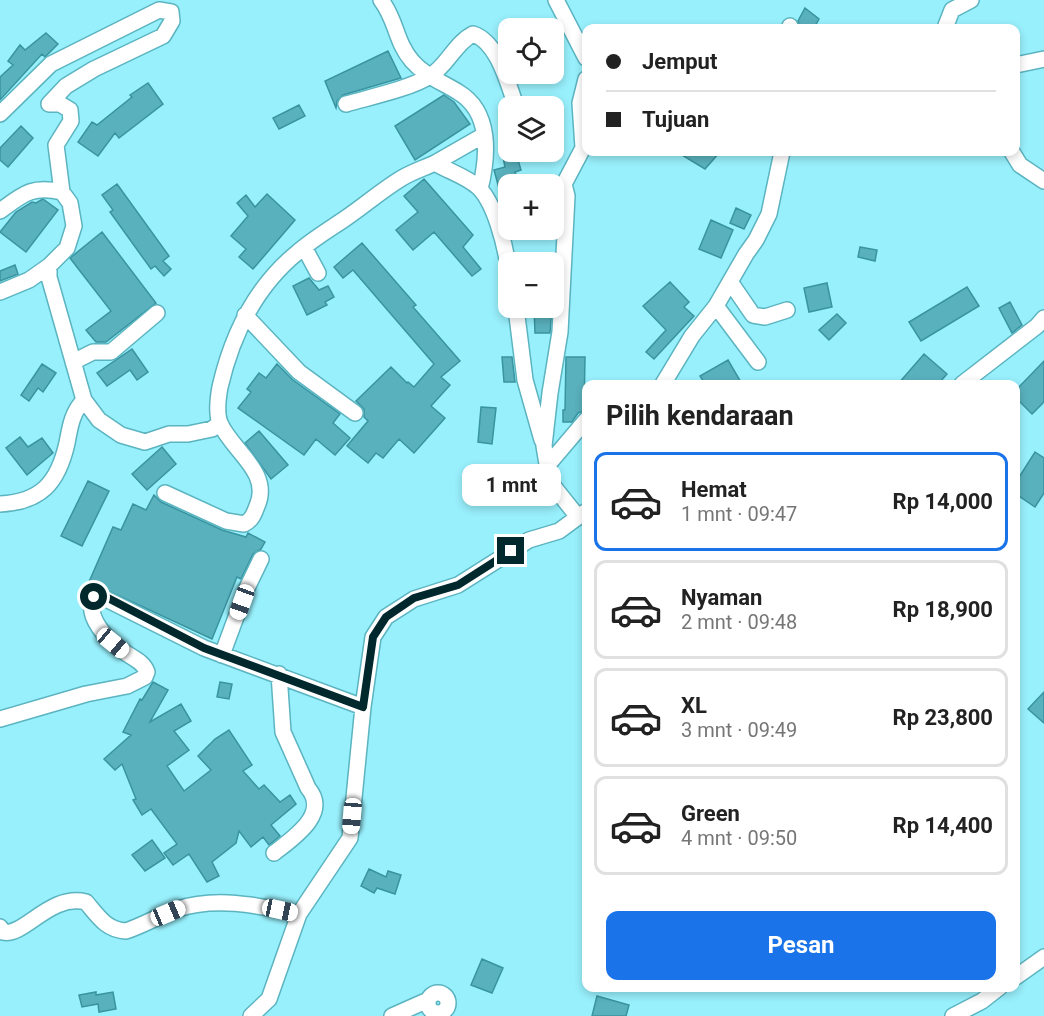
<!DOCTYPE html>
<html lang="id">
<head>
<meta charset="utf-8">
<style>
	body { margin:0; font-family:Roboto,sans-serif; background:#f2f2f2; color:#222; height:100vh; display:flex; flex-direction:column; font-size:22px; white-space:nowrap }
	* { box-sizing:border-box; margin:0 }
	p { font-size:20px; color:#767676 }
	.icon { flex:none; width:33px; height:33px; fill:none; stroke:currentColor; stroke-width:2; stroke-linecap:round; stroke-linejoin:round }
	.map { position:relative; flex:1; overflow:hidden }
	.drawer { position:absolute; left:582px; top:380px; width:438px; height:612px; display:flex; flex-direction:column; background:#fff; border-radius:12px; box-shadow:0 3px 9px #0003 }
	.drawer>* { flex:none }
	.hud { position:absolute; left:582px; top:24px; width:438px; height:132px; border-radius:12px; box-shadow:0 3px 9px #0003; display:grid; align-content:center; height:132px; padding:0 24px; background:#fff }
	.controls { position:absolute; left:498px; top:18px; display:grid; gap:12px }
	.controls a { display:grid; place-items:center; width:66px; height:66px; border-radius:12px; background:#fff; box-shadow:0 3px 9px #0003; font-size:30px }
	.end { position:absolute; width:27px; height:27px; margin:-14px; border:8px solid #01282d; background:#fff; box-shadow:0 0 0 3px #fff }
	.from { border-radius:50% }
	.bubble { position:absolute; height:42px; border-radius:12px; background:#fff; box-shadow:0 3px 9px #0003; font-size:20px; font-weight:700; line-height:42px; text-align:center }
	.car { position:absolute; width:18px; height:36px; margin:-18px -9px; border-radius:8px; box-shadow:0 0 4px 2px #0007; background:linear-gradient(#fff 24%,#345 0 40%,#fff 0 76%,#345 0 86%,#fff 0) }
	.hud b { display:flex; align-items:center; gap:21px; height:57px; font-size:22px }
	.hud b+b { border-top:2px solid #e0e0e0 }
	.hud i { width:15px; height:15px; background:#222 }
	ul { padding:0; list-style:none }
	li { display:flex; align-items:center; gap:18px; height:99px; margin:0 12px 9px; padding:0 12px; border:3px solid #e0e0e0; border-radius:12px }
	li div { flex:1 }
	li b { display:block; font-size:22px }
	li em { font-style:normal; font-weight:700 }
	li.active { border-color:#1a73e8 }
	li>.icon { width:54px; height:54px; stroke-width:1.5 }
	h2 { padding:0 24px; font-size:27px; line-height:72px }
	.action { display:flex; gap:12px; margin-top:auto; padding:12px 24px }
	.action a { flex:1; height:69px; border-radius:12px; background:#1a73e8; color:#fff; font-size:24px; font-weight:700; line-height:69px; text-align:center }
	.map>svg:first-child { display:block }
	.building { fill:#59b1bd; stroke:#38949f; stroke-width:1.5 }
	.lines { fill:none; stroke-linecap:round; stroke-linejoin:round }
	.minor-casing { stroke:#5bb4c0; stroke-width:18 }
	.minor { stroke:#fff; stroke-width:15 }
	.route { stroke:#01282d; stroke-width:8 }
</style>
</head>
<body>
<div class="map">
<svg width="1044" height="1016" viewBox="0 0 1044 1016">
	<rect width="100%" height="100%" fill="#98f0fc"/>
	<!-- building -->
	<path class="building" d="M805 8 819 19 814 28H800L798 21Z
		M46 33 58 44 45 57 42 54 0 100V77L13 65 8 61 20 45 25 50Z
		M388 51 401 78 343 95 337 101 336 108 325 81Z
		M148 83 163 104 119 138 115 133 98 156 78 142 92 122 97 125 132 97 130 95Z
		M444 95 454 102 470 124 415 160 395 126Z
		M299 105 305 116 279 129 273 118Z
		M21 126 33 138 8 167 0 160V148Z
		M677 152H720L705 169Z
		M516 153 521 170 515 172 519 184H508V213L506 214 494 170 505 167 503 157Z
		M424 179 473 235 463 247 481 269 472 276 434 232 413 250 396 230 418 212 404 196Z
		M117 184 169 256 163 261 171 269 164 276 155 266 151 269 110 212 113 210 102 195Z
		M267 194 295 220 253 269 239 257 246 249 231 236 248 216 237 203 246 195 255 207Z
		M43 199 58 210 26 252 0 232 16 212 32 202 36 203Z
		M736 208 751 215 744 229 730 223Z
		M711 220 733 230 721 258 699 249Z
		M102 232 156 303 106 342H96L86 330 111 311 70 258Z
		M362 243 416 305 413 307 460 361 441 377 450 385 431 406 445 418 414 453 399 439 383 458 376 453 368 463 347 446 368 421 364 417V409L356 401 391 367 407 383 408 382 414 387 434 364 353 270 343 278 334 267Z
		M860 247 877 250 875 261 858 257Z
		M15 265 18 274 0 281V271Z
		M309 278 319 290 328 286 334 297 325 302 327 305 307 315 293 286Z
		M670 282 689 302 684 307 694 316 654 359 646 352 666 330 643 306Z
		M827 283 832 307 809 312 804 288Z
		M967 287 979 306 921 341 909 322Z
		M1010 302 1022 325 1012 333 999 308Z
		M534 308H552L550 333H535Z
		M837 314 846 323 829 340 819 330Z
		M132 349 148 372 137 380 130 370 107 386 97 373Z
		M924 354 947 374 938 384H898Z
		M502 357H512L515 382H504Z
		M566 357H585L584 411 578 413 572 422H563V410H565Z
		M728 360 742 384H705L700 376Z
		M1044 361V402L1032 414 1016 398V390Z
		M42 364 56 373 43 392 38 388 29 401 21 395Z
		M277 364 293 380 340 414 333 423 350 438 335 455 316 439 304 455 238 408 251 392 247 389 259 373 266 378Z
		M481 407 496 408 492 444 478 442Z
		M259 431 288 465 271 479 245 443Z
		M20 437 28 447 42 438 53 453 27 475 6 448Z
		M162 447 176 464 147 490 132 474Z
		M1035 452 1044 458V493L1035 507 1016 494V482Z
		M490 470 527 473 526 484 489 481Z
		M88 481 109 491 82 546 61 536Z
		M154 495 161 502 222 530 246 537 248 533 265 542 261 549 253 554 241 579 237 577 212 639 89 582 113 527 121 530 133 504 146 510Z
		M153 682 168 690 150 722 181 704 191 721 174 731 189 750 167 766 184 791 211 770 198 756 215 739 229 730 252 765 243 771 259 789 264 785 280 802 290 795 296 804 271 825 280 836 269 845 263 837 251 847 239 831 236 843 212 862 219 876 207 882 189 854 173 865 164 853 177 844 151 809 142 815 133 800 136 799 122 764 115 770 104 759 131 735 123 732 140 699 142 700Z
		M220 682 232 684 229 699 217 697Z
		M1044 692V723L1028 709Z
		M152 840 165 858 145 871 132 855Z
		M369 869 386 877 388 871 401 875 395 894 377 888 374 893 361 886Z
		M482 959 503 968 492 993 471 985Z
		M96 992V995L113 992 116 1009 99 1012 98 1004 82 1007 79 995Z
		M597 996 629 1005 626 1016H592Z"/>
	<g class="lines">
		<defs>
			<path id="minor" d="M381 0C397 21 395 41 412 61 425 76 442 82 458 92 492 112 488 157 480 189
				M556 0 586 58
				M790 28V26
				M945 28 952 10 971 0
				M1016 65 1044 59
				M346 104C370 97 409 89 430 76 447 66 455 43 473 34 498 42 508 84 516 106
				M0 114 51 64 159 10 171 12 172 21 163 36 94 69 66 86 49 104H60L70 110 71 121 56 145 62 192 70 203 74 226 67 248 49 266V277L84 400 99 420 121 435 145 442 169 434H188L212 429 220 423
				M1012 152 1020 165 1044 181
				M435 163 484 135
				M0 211C23 194 32 185 62 192
				M304 247 318 273
				M731 283 753 315 765 317 787 310
				M0 292 29 280 49 266
				M716 306 758 362
				M516 308 525 380 542 440
				M245 315 299 372 355 413
				M73 362 93 352H111L157 313
				M663 384 692 336 716 306 746 254 756 240 769 214 782 152
				M962 384 1037 326 1044 318
				M547 466 586 420
				M165 493 226 521 244 524C252 520 254 514 257 506 272 472 232 451 220 423 216 413 218 398 220 387 232 335 256 286 298 252 313 239 330 229 346 218 365 205 382 190 402 178 412 172 424 168 435 163 448 171 468 177 479 188 495 204 505 245 508 266
				M0 504C41 502 58 483 67 443 70 427 72 412 84 400
				M585 512 578 517 550 482 544 446 550 393 560 332 567 196 564 184 583 148 580 103 586 79
				M222 655 246 590 261 559
				M0 719 86 694 127 686 145 677 147 672C143 661 132 658 123 651 108 641 84 616 94 597L98 595 204 648 363 707
				M274 853C293 838 330 814 308 788L283 732 279 674
				M0 927 3 932C24 937 50 893 86 902 98 916 106 930 126 931 144 925 160 915 178 909 217 896 260 906 299 914
				M1016 977 1044 957
				M428 1003a10 10 0 1 1 20 0a10 10 0 1 1-20 0Z
				M251 1016 269 999 299 914 350 838 363 707 373 637 386 617 414 599 458 585 529 540 559 531 578 517
				M392 1016 428 1000
				M953 1016 982 1001 1000 987"/>
		</defs>
		<!-- minor casing -->
		<use href="#minor" class="minor-casing"/>
		<!-- minor -->
		<use href="#minor" class="minor"/>
	</g>
	<g class="lines">
		<!-- route -->
		<path class="route" d="M94 597H106L204 648 363 707 373 637 386 617 414 598 458 585 511 551"/>
	</g>
</svg>
<div class="controls">
<a><svg class="icon" aria-label="locate" viewBox="0 0 24 24"><circle cx="12" cy="12" r="6"/><path d="M12 2v4M12 18v4M2 12h4M18 12h4"/></svg></a>
<a><svg class="icon" aria-label="layers" viewBox="0 0 24 24"><path d="M12 4l9 5-9 5-9-5zM3 14l9 5 9-5"/></svg></a>
<a>+</a>
<a>−</a>
</div>
<i class="end from" style="left:94px;top:597px"></i>
<i class="end" style="left:511px;top:551px"></i>
<div class="bubble" style="left:462px;top:464px;width:99px">1 mnt</div>
<i class="car" style="left:242px;top:602px;rotate:200deg"></i>
<i class="car" style="left:113px;top:643px;rotate:130deg"></i>
<i class="car" style="left:352px;top:816px;rotate:185deg"></i>
<i class="car" style="left:280px;top:910px;rotate:102deg"></i>
<i class="car" style="left:168px;top:913px;rotate:67deg"></i>
<div class="hud">
<b><i class="from"></i>Jemput</b>
<b><i></i>Tujuan</b>
</div>
<section class="drawer">
<h2>Pilih kendaraan</h2>
<ul>
<li class="active"><svg class="icon" aria-label="car" viewBox="0 0 24 24"><path d="M5 17H2v-5l4-1 3-4h7l3 4 3 1v5h-3M9 17h6M6 11h13"/><circle cx="7" cy="17" r="2"/><circle cx="17" cy="17" r="2"/></svg><div><b>Hemat</b><p>1 mnt · 09:47</p></div><em>Rp 14,000</em></li>
<li><svg class="icon" aria-label="car" viewBox="0 0 24 24"><path d="M5 17H2v-5l4-1 3-4h7l3 4 3 1v5h-3M9 17h6M6 11h13"/><circle cx="7" cy="17" r="2"/><circle cx="17" cy="17" r="2"/></svg><div><b>Nyaman</b><p>2 mnt · 09:48</p></div><em>Rp 18,900</em></li>
<li><svg class="icon" aria-label="car" viewBox="0 0 24 24"><path d="M5 17H2v-5l4-1 3-4h7l3 4 3 1v5h-3M9 17h6M6 11h13"/><circle cx="7" cy="17" r="2"/><circle cx="17" cy="17" r="2"/></svg><div><b>XL</b><p>3 mnt · 09:49</p></div><em>Rp 23,800</em></li>
<li><svg class="icon" aria-label="car" viewBox="0 0 24 24"><path d="M5 17H2v-5l4-1 3-4h7l3 4 3 1v5h-3M9 17h6M6 11h13"/><circle cx="7" cy="17" r="2"/><circle cx="17" cy="17" r="2"/></svg><div><b>Green</b><p>4 mnt · 09:50</p></div><em>Rp 14,400</em></li>
</ul>
<div class="action"><a>Pesan</a></div>
</section>
</div>
</body>
</html>
